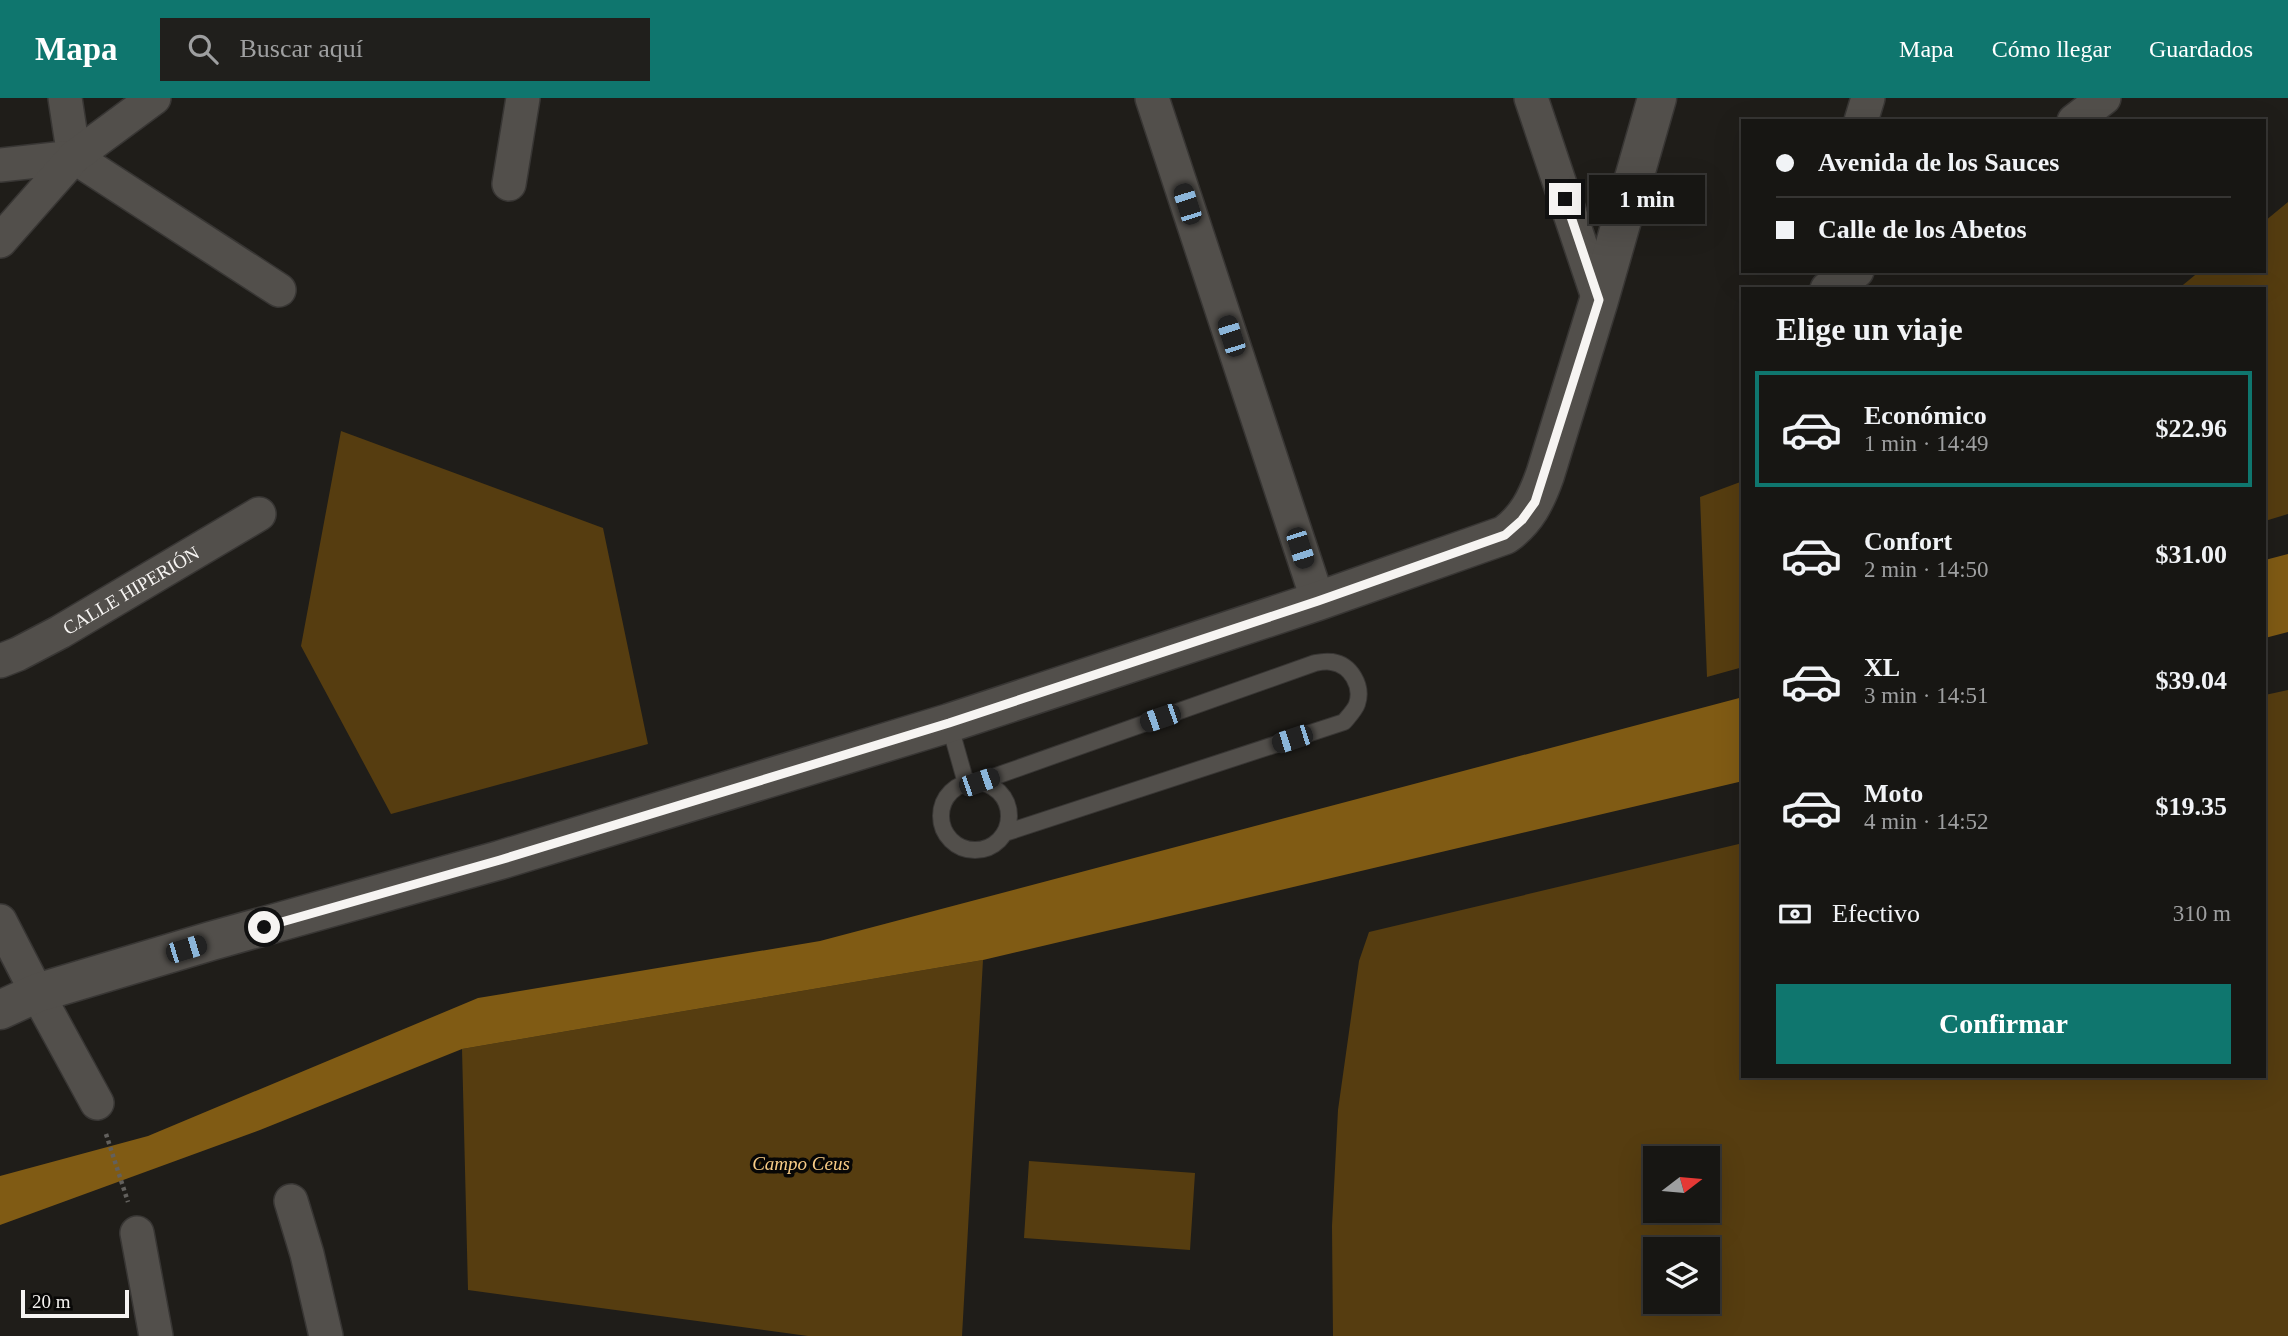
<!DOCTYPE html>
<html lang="es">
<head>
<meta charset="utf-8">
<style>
	body { margin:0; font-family:Georgia,serif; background:#201f1c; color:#f1f3f6; height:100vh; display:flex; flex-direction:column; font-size:26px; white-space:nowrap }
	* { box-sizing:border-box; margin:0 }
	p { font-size:23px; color:#9e9fa0 }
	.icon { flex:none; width:38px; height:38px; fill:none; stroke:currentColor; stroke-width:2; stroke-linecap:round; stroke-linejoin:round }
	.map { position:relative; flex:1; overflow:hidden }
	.side { position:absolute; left:1741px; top:189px; width:525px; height:791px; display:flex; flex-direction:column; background:#171613; border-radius:0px; box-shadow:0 7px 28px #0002,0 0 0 2px #363533 }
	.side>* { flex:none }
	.guide { position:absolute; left:1741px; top:21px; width:525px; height:154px; border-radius:0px; box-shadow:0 7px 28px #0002,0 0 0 2px #363533; display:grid; align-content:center; height:154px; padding:0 35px; background:#171613 }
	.needle { width:46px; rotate:74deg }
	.buttons { position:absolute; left:1643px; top:1048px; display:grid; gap:14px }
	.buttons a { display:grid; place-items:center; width:77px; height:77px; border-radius:0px; background:#171613; box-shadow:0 7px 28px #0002,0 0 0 2px #363533; font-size:35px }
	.scale { position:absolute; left:21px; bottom:18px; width:108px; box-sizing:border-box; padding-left:7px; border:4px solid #f6f4f2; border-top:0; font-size:19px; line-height:24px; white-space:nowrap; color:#f6f4f2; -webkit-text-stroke:5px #080706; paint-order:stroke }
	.end { position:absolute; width:32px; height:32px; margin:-16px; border:9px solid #f6f4f2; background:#111; box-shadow:0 0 0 4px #111 }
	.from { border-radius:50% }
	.bubble { position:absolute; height:49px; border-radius:0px; background:#171613; box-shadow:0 7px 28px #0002,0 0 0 2px #363533; font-size:23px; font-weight:700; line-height:49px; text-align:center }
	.car { position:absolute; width:21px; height:42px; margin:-21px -10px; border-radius:9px; box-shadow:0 0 5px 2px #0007; background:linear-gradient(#222 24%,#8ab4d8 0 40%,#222 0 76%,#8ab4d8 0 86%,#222 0) }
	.guide b { display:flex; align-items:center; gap:24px; height:66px; font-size:26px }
	.guide b+b { border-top:2px solid #363533 }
	.guide i { width:18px; height:18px; background:#f1f3f6 }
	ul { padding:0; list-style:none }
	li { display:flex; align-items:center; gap:21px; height:116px; margin:0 14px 10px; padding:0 21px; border:4px solid transparent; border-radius:0px }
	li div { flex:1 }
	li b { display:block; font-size:26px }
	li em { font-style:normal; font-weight:700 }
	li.on { border-color:#0f766e }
	li>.icon { width:63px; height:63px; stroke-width:1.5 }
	h2 { padding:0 35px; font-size:32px; line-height:84px }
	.pay { display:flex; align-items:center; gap:18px; height:77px; padding:0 35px; font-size:26px }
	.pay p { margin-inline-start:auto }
	.action { display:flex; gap:14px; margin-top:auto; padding:14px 35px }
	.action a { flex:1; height:80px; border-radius:0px; background:#0f766e; color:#fff; font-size:28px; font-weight:700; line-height:80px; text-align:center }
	header { display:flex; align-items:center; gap:42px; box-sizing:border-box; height:98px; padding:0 35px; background:#0f766e; color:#fff }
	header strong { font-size:33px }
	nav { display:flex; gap:38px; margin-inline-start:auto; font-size:24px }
	.search { width:490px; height:63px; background:#201f1c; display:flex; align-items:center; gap:18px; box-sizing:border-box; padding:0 24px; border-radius:0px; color:#9e9fa0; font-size:26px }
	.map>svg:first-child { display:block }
	.green { fill:#563d10; fill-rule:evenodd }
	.water { fill:#805b14 }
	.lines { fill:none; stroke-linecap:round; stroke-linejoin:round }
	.lane-casing { stroke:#383634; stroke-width:18 }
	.street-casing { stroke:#383634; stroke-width:36 }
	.secondary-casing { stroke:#383634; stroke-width:41 }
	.path { stroke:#62605d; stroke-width:4.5; stroke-dasharray:3.5 3.5; stroke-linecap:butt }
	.lane { stroke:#524f4b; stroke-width:16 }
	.street { stroke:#524f4b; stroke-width:33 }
	.secondary { stroke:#524f4b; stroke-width:38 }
	.route { stroke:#f6f4f2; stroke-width:9 }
	.labels { text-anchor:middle; stroke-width:7; stroke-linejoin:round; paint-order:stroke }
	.street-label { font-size:19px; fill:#f6f4f2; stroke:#080706 }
	.park-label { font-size:19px; font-style:italic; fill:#f9cc87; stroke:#080706 }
</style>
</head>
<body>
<header>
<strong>Mapa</strong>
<div class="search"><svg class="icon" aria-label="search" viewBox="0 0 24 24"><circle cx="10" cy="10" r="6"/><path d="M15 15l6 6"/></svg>Buscar aquí</div>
<nav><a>Mapa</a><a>Cómo llegar</a><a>Guardados</a></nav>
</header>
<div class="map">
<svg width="2288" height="1238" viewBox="0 0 2288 1238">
	<rect width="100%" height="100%" fill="#1f1d19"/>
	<!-- green -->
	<path class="green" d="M2288 104V416L2265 423 2264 191H2178L2200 173H2264L2265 123Z
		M341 333 603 430 648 646 391 716 301 548Z
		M1743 383V569L1707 579 1700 399Z
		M2288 592V1238H1333L1332 1128 1338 1012 1359 863 1369 834 1743 745V978H2264L2265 597ZM1656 1060H1708V1113H1656ZM1656 1152H1708V1204H1656Z
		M983 862 962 1238H808L468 1192 462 951Z
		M1029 1063 1195 1075 1190 1152 1024 1140Z"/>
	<!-- water -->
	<path class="water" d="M2288 456V534L2265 540V462Z
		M1743 599V683L983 862 462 951 260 1032 0 1127V1078L148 1038 478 900 820 843Z"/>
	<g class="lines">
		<defs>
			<path id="lane" d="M949 625 966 685
				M979 684 1315 565C1320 564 1326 563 1332 564 1351 567 1363 588 1357 606 1355 612 1348 619 1344 624L1005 735
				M941 718a34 34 0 1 1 68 0a34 34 0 1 1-68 0Z"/>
			<g id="street">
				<path d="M65 0 74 59"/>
				<path d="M1152 0 1318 503"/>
				<path d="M1531 0 1599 202"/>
				<path d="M1861 23 1868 0"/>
				<path d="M2074 23 2104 0"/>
				<path d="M74 59 279 192"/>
				<path d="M0 67 74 59"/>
				<path d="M509 86 523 0"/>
				<path d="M0 143 74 59 154 0"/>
				<path d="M1827 191 1857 173"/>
				<path id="s1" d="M0 563 18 556 60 534 259 416"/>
				<path d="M0 823 37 895 97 1005"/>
				<path d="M291 1103 307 1156 326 1238"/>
				<path d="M137 1135 156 1238"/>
			</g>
			<path id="secondary" d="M0 912 37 895 211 843 500 762 949 625 1318 503 1505 437C1527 421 1536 402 1545 377L1599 202 1657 0"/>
		</defs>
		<!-- lane casing -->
		<use href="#lane" class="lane-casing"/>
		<!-- street casing -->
		<use href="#street" class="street-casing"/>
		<!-- secondary casing -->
		<use href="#secondary" class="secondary-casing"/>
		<!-- path -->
		<path class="path" d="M106 1036 128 1104"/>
		<!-- lane -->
		<use href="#lane" class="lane"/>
		<!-- street -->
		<use href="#street" class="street"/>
		<!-- secondary -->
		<use href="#secondary" class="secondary"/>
	</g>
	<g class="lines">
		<!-- route -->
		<path class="route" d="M264 829 500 762 949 625 1318 503 1505 437 1522 422 1535 404 1599 202 1565 101"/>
	</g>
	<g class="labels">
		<!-- street labels -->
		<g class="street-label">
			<text dy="7" stroke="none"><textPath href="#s1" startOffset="149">CALLE HIPERIÓN</textPath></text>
		</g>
		<!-- park labels -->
		<g class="park-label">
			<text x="801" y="1072">Campo Ceus</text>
		</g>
	</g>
</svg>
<div class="buttons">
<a><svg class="needle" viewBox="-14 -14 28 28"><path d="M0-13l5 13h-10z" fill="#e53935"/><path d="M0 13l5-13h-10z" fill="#9e9fa0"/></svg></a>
<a><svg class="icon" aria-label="layers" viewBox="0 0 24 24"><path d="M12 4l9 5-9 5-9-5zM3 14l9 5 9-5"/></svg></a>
</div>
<div class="scale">20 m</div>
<i class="end from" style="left:264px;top:829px"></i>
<i class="end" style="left:1565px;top:101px"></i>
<div class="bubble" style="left:1589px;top:77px;width:116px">1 min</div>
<i class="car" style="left:1187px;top:106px;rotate:342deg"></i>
<i class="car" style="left:1231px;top:238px;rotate:342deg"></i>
<i class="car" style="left:1300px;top:450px;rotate:162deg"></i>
<i class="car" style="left:1160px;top:620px;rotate:251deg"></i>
<i class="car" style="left:1292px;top:641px;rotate:252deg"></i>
<i class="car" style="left:979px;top:684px;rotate:71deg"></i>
<i class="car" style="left:186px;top:851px;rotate:73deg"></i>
<div class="guide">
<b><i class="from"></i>Avenida de los Sauces</b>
<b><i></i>Calle de los Abetos</b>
</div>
<section class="side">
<h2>Elige un viaje</h2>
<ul>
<li class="on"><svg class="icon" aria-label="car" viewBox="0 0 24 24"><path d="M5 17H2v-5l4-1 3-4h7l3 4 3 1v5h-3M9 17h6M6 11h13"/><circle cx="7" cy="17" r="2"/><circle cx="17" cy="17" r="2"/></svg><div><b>Económico</b><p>1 min · 14:49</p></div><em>$22.96</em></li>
<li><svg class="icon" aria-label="car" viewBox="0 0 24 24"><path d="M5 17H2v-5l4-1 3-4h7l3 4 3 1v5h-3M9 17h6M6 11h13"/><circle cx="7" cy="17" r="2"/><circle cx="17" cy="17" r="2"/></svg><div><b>Confort</b><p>2 min · 14:50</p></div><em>$31.00</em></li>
<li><svg class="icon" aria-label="car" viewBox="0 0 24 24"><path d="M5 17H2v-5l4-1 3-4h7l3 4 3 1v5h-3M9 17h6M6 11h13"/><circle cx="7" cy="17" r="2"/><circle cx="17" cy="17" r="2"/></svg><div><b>XL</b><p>3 min · 14:51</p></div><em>$39.04</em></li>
<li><svg class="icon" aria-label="car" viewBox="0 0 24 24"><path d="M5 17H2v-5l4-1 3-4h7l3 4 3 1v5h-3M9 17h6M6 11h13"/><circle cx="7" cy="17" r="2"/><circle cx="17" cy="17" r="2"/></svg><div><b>Moto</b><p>4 min · 14:52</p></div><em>$19.35</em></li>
</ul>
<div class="pay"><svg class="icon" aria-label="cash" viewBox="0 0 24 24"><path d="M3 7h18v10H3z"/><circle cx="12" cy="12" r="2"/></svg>Efectivo<p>310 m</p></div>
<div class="action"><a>Confirmar</a></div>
</section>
</div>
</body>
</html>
